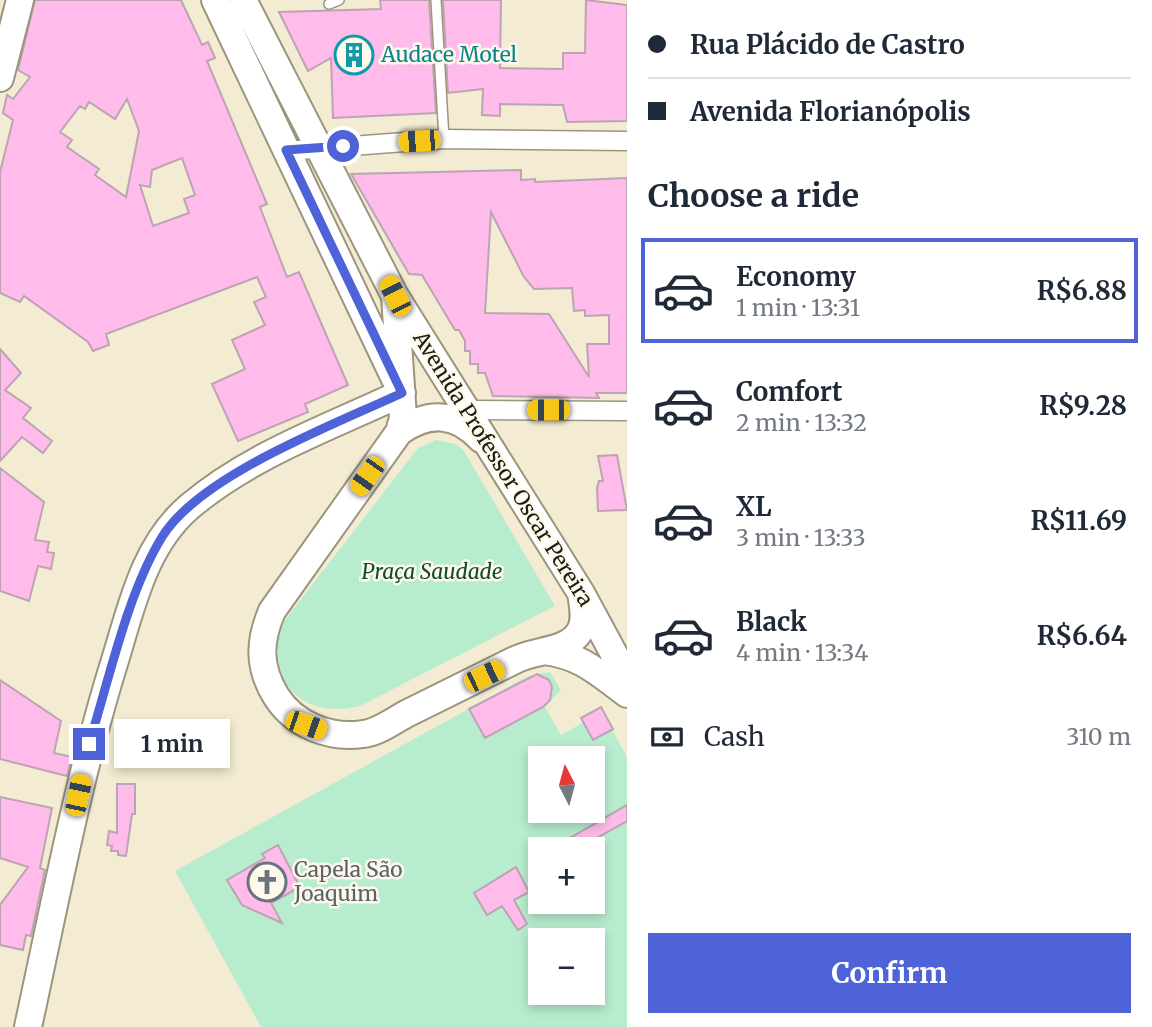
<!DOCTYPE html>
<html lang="en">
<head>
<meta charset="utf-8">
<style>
	body { margin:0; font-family:Merriweather,serif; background:#f6f6f7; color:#1f2937; height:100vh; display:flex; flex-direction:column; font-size:26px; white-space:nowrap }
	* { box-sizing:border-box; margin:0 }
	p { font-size:23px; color:#747a83 }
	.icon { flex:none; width:38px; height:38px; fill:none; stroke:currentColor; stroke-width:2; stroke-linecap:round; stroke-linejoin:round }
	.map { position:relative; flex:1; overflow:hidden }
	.side { display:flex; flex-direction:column; background:#fff; width:525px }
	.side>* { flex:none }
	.guide { display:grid; align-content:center; height:154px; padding:0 21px; background:#fff }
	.needle { width:46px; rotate:354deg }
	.tools { position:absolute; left:528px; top:746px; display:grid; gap:14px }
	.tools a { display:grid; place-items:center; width:77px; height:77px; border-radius:0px; background:#fff; box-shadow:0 4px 10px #0003; font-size:35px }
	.end { position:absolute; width:32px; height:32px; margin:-16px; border:9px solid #4f63d9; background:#fff; box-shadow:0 0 0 4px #fff }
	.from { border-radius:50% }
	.bubble { position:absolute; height:49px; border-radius:0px; background:#fff; box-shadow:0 4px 10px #0003; font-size:23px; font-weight:700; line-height:49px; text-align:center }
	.car { position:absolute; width:21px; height:42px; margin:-21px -10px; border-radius:9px; box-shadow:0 0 5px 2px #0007; background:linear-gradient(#f5c518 24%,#345 0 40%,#f5c518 0 76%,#345 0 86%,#f5c518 0) }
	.guide b { display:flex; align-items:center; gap:24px; height:66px; font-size:26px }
	.guide b+b { border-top:2px solid #e0e1e3 }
	.guide i { width:18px; height:18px; background:#1f2937 }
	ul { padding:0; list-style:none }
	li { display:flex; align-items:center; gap:21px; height:105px; margin:0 14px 10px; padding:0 7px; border:4px solid transparent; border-radius:0px }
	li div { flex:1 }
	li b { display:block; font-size:26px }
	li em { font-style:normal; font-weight:700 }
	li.on { border-color:#4f63d9 }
	li>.icon { width:63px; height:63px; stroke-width:1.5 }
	h2 { padding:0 21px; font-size:32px; line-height:84px }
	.pay { display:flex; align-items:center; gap:18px; height:77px; padding:0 21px; font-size:26px }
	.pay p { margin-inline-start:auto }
	.cta { display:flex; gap:14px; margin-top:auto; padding:14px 21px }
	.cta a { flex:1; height:80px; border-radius:0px; background:#4f63d9; color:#fff; font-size:28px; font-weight:700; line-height:80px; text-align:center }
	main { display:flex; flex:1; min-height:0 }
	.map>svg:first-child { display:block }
	.green { fill:#b8ecce; fill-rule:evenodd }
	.building { fill:#ffbcea; stroke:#bba4b3; stroke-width:2; fill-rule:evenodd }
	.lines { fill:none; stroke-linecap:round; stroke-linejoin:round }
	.lane-casing { stroke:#9c957d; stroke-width:12 }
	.street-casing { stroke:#9c957d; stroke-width:21 }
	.secondary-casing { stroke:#9c957d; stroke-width:30 }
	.lane { stroke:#fff; stroke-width:9 }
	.street { stroke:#fff; stroke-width:18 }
	.secondary { stroke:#fff; stroke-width:26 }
	.route { stroke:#4f63d9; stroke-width:9 }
	.labels { text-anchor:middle; stroke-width:5; stroke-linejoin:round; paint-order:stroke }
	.culture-label { font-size:21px; fill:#0d838f; stroke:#fef9ea; text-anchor:start }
	.street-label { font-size:21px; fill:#1d1a11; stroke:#fef9ea }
	.park-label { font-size:21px; font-style:italic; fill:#0e4b30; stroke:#fef9ea }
	.worship-label { font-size:21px; fill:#5b616d; stroke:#fef9ea; text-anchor:start }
</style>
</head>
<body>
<main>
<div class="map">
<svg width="627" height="1027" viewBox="0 0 627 1027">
	<rect width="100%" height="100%" fill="#f3ecd2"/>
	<!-- green -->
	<path class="green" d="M436 440 456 444 464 451 555 606 360 706C301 721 260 677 285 620L418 448Z
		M550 672 561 690 545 707 561 735 602 712 627 757V1027H261L175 871 528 676ZM541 758H593V810H541ZM541 849H593V901H541ZM541 940H593V992H541Z"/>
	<!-- building -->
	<path class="building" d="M35 0H181L202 45 208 42 215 58 207 61 267 204 260 207 287 277 299 272 348 385 305 404 308 412 238 441 212 384 245 369 232 340 265 325 254 302 266 297 257 277 106 334 109 345 93 351 88 342 24 296 20 302 0 293V172L13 120 3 113 7 95 13 99 30 77 18 70ZM127 99 139 131 126 197 95 175 99 169 67 147 72 140 60 132 80 106 85 109 89 102 115 119ZM182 158 195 195 184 199 189 213 153 226 140 185 150 187 152 170Z
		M380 0H429L436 113 333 118 331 58 308 71 279 12 381 9Z
		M443 0H501L500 68 563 69V53H585L586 0 627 5V121L567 122 563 105 500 104V116L482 115 483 89 448 93Z
		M521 170V180L535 179V182L627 178V393H596L599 398 493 396 485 373H478V364H470V351H465V341L459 330H455L422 275 409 274 351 174ZM491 212 524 277 534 289 572 288 574 311 585 310V316L609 315V344H587L589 377 549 314 485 313Z
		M0 349 21 373 5 390 31 408 23 418 52 441 43 453 22 437 0 461Z
		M617 455 627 510 598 511 597 488 599 481H603L598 456Z
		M0 468 44 502 35 540 49 542 47 552 54 553 51 569 38 566 29 601 0 591Z
		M537 674 549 680 552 687 550 700 543 707 485 738 469 709Z
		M0 680 61 721 54 753 72 757 67 776 0 759Z
		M601 707 613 729 593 740 581 718Z
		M117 784H135V814H132L126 856 118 855V851H111L112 846 107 845 109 831 117 833Z
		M0 797 52 808 40 868 45 870 31 936 26 935 23 950 0 945V905L28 867 0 858Z
		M627 805V821L577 849H558L556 846Z
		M278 845 300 887 271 903 282 923 242 905 227 880 265 858 262 854Z
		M516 867 529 892 514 900 527 924 518 930 502 906 487 915 474 893Z"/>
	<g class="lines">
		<defs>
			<path id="lane" d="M436 0 444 139
				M329 4 339 0"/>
			<path id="street" d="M286 151 444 139 627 141
				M469 410 627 411"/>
			<path id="secondary" d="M215 0 395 379
				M243 0 395 296 581 593 627 678
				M0 78 20 0
				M395 296 403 418 399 432 272 611C259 641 258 667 276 696 294 725 330 739 363 734 377 733 393 721 406 714 442 696 479 678 515 660 534 650 565 652 578 634 587 623 583 606 581 593
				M399 432C428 411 456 412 481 439
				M544 651C582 656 597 672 627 694
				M28 1027C55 903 78 778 116 657 132 604 145 545 189 507 250 455 330 427 402 393"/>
		</defs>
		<!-- lane casing -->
		<use href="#lane" class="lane-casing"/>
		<!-- street casing -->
		<use href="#street" class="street-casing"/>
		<!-- secondary casing -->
		<use href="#secondary" class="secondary-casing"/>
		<!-- lane -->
		<use href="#lane" class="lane"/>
		<!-- street -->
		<use href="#street" class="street"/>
		<!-- secondary -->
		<use href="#secondary" class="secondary"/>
	</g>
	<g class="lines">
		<!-- route -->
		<path class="route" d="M89 744C109 680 127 594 162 537 200 475 336 424 402 393L286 150 343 146"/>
	</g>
	<!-- icons -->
	<defs>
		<symbol id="building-ring" viewBox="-11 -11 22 22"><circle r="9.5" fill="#fef9ea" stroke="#0f9aa8" stroke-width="1.5"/><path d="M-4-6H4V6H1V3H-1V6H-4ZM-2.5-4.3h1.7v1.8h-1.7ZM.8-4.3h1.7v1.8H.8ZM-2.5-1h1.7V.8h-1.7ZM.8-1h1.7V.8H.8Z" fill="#0f9aa8"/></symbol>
		<symbol id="church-ring" viewBox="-11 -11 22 22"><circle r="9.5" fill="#fef9ea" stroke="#6b7280" stroke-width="1.5"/><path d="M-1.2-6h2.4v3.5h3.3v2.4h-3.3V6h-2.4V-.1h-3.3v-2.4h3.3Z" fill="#6b7280"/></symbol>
	</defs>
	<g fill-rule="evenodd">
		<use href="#building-ring" x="332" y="33" width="44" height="44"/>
		<use href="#church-ring" x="245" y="860" width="44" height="44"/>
	</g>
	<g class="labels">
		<!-- culture labels -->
		<g class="culture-label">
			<text x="381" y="62">Audace Motel</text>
		</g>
		<!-- street labels -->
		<g class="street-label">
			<text transform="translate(503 469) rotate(58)" y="7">Avenida Professor Oscar Pereira</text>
		</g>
		<!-- park labels -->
		<g class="park-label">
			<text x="432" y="579">Praça Saudade</text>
		</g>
		<!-- worship labels -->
		<g class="worship-label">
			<text x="294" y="877">Capela São<tspan x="294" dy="24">Joaquim</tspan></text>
		</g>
	</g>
</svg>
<div class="tools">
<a><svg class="needle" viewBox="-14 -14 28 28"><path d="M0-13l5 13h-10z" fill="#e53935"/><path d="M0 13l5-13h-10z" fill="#747a83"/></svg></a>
<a>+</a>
<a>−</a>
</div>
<i class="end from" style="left:343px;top:146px"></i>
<i class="end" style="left:89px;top:744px"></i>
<div class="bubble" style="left:114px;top:719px;width:116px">1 min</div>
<i class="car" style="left:419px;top:141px;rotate:266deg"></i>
<i class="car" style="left:395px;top:296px;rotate:333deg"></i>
<i class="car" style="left:548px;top:410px;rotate:270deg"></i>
<i class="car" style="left:367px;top:476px;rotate:215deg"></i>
<i class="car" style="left:484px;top:676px;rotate:64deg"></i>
<i class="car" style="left:306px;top:725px;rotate:109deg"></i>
<i class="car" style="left:78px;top:795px;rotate:12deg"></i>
</div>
<section class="side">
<div class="guide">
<b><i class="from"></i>Rua Plácido de Castro</b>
<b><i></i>Avenida Florianópolis</b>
</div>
<h2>Choose a ride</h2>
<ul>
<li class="on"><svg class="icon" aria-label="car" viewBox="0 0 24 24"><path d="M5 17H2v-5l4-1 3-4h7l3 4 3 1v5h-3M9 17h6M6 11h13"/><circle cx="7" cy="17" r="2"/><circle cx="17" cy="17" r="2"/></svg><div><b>Economy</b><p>1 min · 13:31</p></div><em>R$6.88</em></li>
<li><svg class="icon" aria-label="car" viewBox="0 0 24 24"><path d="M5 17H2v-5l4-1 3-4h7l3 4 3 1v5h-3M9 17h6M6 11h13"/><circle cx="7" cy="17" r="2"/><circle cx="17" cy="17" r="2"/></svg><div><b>Comfort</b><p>2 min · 13:32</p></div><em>R$9.28</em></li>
<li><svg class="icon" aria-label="car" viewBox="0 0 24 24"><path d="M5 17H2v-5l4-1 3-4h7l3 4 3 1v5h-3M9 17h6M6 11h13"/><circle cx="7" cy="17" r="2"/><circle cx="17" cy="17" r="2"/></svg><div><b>XL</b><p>3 min · 13:33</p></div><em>R$11.69</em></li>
<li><svg class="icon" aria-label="car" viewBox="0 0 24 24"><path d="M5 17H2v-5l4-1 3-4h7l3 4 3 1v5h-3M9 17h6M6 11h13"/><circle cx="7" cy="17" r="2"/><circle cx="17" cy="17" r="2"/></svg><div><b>Black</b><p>4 min · 13:34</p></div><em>R$6.64</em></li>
</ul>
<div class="pay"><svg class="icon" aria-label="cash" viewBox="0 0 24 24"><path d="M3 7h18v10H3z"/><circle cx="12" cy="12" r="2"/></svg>Cash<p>310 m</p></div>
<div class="cta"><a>Confirm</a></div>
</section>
</main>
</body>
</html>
